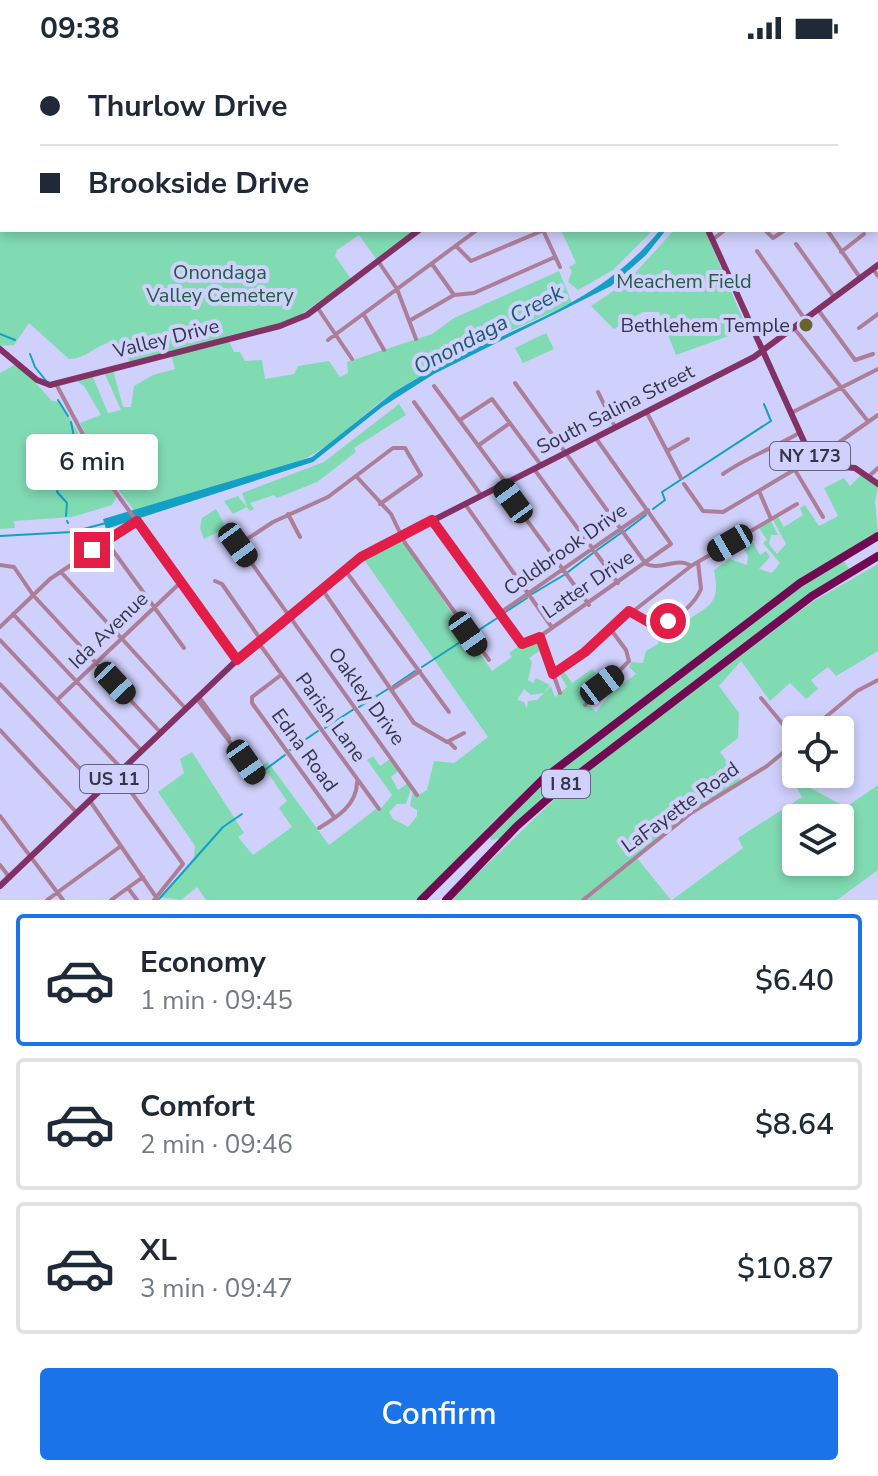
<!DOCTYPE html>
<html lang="en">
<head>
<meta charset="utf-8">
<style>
	body { margin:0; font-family:"Nunito Sans",sans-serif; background:#f2f2f3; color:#1f2937; height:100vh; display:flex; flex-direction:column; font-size:30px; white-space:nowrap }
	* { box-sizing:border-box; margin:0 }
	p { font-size:26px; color:#747a83 }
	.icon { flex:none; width:44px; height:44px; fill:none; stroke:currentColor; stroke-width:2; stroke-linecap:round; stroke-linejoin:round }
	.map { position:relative; height:844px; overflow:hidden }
	.sheet { display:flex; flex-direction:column; background:#fff; flex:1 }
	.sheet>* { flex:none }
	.top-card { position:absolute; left:0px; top:0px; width:878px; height:176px; box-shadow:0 4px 12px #0003; display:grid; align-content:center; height:176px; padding:0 40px; background:#fff }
	.fabs { position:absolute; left:782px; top:660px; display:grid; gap:16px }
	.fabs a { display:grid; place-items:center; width:72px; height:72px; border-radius:8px; background:#fff; box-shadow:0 4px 12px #0003; font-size:40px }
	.end { position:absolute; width:36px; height:36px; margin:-18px; border:10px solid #e11d48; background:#fff; box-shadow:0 0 0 4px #fff }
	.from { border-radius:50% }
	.bubble { position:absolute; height:56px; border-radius:8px; background:#fff; box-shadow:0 4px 12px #0003; font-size:26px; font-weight:600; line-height:56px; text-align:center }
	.car { position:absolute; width:24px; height:48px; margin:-24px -12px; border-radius:10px; box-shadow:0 0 6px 2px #0007; background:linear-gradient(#222 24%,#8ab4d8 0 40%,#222 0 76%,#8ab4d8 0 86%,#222 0) }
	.top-card b { display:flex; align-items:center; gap:28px; height:76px; font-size:30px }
	.top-card b+b { border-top:2px solid #e0e1e3 }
	.top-card i { width:20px; height:20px; background:#1f2937 }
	ul { padding:14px 0 0; list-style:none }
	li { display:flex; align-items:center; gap:24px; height:132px; margin:0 16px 12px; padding:0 24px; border:4px solid #e0e1e3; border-radius:8px }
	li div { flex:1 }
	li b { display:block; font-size:30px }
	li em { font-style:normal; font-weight:600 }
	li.current { border-color:#1a73e8 }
	li>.icon { width:72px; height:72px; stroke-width:1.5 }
	.primary-button { display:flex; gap:16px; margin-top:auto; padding:16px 40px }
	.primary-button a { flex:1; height:92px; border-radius:8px; background:#1a73e8; color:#fff; font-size:32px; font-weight:600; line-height:92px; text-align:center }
	.status { display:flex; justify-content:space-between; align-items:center; height:56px; padding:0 40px; background:#fff; direction:ltr }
	.status svg { height:22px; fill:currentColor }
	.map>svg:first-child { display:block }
	.green { fill:#80dbb3; fill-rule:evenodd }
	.water { fill:#13a0c7 }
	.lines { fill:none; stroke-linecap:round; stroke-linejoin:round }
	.stream { stroke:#13a0c7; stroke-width:2 }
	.minor { stroke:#ac7e98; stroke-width:4 }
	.major { stroke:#823165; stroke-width:6 }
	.highway { stroke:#710a53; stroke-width:8 }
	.route { stroke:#e11d48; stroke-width:10 }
	.poi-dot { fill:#68632f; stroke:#cfd0fb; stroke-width:3 }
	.labels { text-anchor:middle; stroke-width:8; stroke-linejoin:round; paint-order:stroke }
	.shield { fill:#cfd0fb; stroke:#63647f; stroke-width:2 }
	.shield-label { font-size:18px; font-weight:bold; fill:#35354a }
	.park-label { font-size:20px; fill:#235c45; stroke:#cfd0fb }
	.poi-label { font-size:20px; fill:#35354a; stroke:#cfd0fb; text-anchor:end }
	.street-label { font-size:20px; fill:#35354a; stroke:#cfd0fb }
	.water-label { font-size:22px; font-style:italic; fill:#1a5b70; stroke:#cfd0fb }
</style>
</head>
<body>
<div class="status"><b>09:38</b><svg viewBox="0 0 49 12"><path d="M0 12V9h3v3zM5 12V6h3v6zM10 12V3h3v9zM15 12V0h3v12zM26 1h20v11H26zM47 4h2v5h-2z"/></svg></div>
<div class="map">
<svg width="878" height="844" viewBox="0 0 878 844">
	<rect width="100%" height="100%" fill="#cfd0fb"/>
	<!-- green -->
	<path class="green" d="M36 0H392L393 2H33Z
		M0 34H2V174H416L377 204 359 179 337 194 335 200 351 223 293 264 130 306 125 295 111 286C95 290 85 303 69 303L29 267 14 289 0 290Z
		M561 174H653L613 214 578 234 568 226 572 215 569 211 576 207Z
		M674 174H705L744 266 731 271 734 278 676 299 659 256H643L614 273 591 250 627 226Z
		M559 215 572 247C514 274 452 299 397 334 361 357 334 392 293 408L134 454 107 420 80 367 101 359 84 330 75 324 92 319 108 357 121 354 104 316 113 314 123 351H131L134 330 153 319 175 313 171 299 229 285 234 296H240L245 305 262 304 265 323 294 318 298 310 329 305 340 321 348 317 347 306 432 278 454 262Z
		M546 277 554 293 523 307 515 292Z
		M18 307 52 345 60 346 116 441 112 449 72 461 14 465 15 472 0 473V317Z
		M399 348 406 359 354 392 356 396 317 426 277 442 274 439 250 447 254 453 250 455 247 451 233 458 224 445 238 440 247 451 242 437 324 406Z
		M862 418 878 430 875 446 878 477 812 516 552 712 497 762 417 844H206L197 831 181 844 159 841 185 814 194 801 195 790 158 736 184 717 180 703 192 696 244 777 238 781 253 799 292 771 279 752 287 745 268 717 260 722 254 714 268 706 329 789 376 753 378 756 392 739 367 704 373 700 380 710 390 703 398 715 391 721 398 734 408 727 411 733 406 748H397L389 756 393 763 408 771 417 760V754L410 750 413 735 417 740 427 734 434 705 454 707 488 681 363 502 399 483 402 485 492 615 512 601 509 597 522 588H540L542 593 529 602 532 606 528 624 533 627 536 622 550 629 544 637 531 639 524 633 517 644 524 646 527 652 528 645 537 644 551 630 555 641 567 631 559 617 563 614 572 627 592 613 596 617 579 634 587 641 583 650 588 648 596 656 611 637 636 618 629 611 631 606 643 607 646 595 658 588 659 579C671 577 678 571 688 564 709 549 721 548 714 514L730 503 747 509 748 500 744 494 750 490 744 481 748 478 760 499 766 495 770 501 759 513 772 517 780 507 763 487 767 484 759 472 771 465 778 479H771L769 488 777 498 786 488 773 464 778 461 784 471 803 459 800 452 805 449 819 470 838 460 824 432 844 422 850 430Z
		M216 453 224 467 222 474 204 483 200 472 202 462Z
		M843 504 850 514 813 537 503 782 490 784 492 776 526 740 795 534Z
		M878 508V595L836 620 828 611 811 624 818 633 806 643 790 627 770 645 741 605 719 630 739 657 738 682 720 696 741 724 684 761 580 844H450L570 728 812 546Z
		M795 708 796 718H802L812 733 846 751 878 729V814L837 844H672L743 792 738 782 802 741 787 715ZM840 762V806H796V762Z
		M637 802 671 844H586Z"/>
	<!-- water -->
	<path class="water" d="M660 174H666L646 199 611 230 434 318 382 351 313 406 106 473 103 463 312 401 394 336 421 320C507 271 595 254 660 174Z"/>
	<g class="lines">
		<!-- stream -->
		<path class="stream" d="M74 0 76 2
			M389 2 390 0
			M0 278 15 284
			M30 298 35 311 47 326
			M58 344 68 360
			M653 453 665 444 662 436 771 365 764 348
			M66 460 67 447 57 436 74 381 71 366
			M67 465 68 467
			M625 475 646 459
			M0 480 72 476 106 467
			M597 494 621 477
			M568 516 593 497
			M532 538 564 519
			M504 557 527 542
			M474 577 499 561
			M422 611 468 581
			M393 630 415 615
			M359 651 388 633
			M325 672 354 653
			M290 694 318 675
			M258 719 285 699
			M160 842 223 771 242 758"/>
		<!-- minor -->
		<path class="minor" d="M419 0 421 2
			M487 0 488 2
			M578 0 579 2
			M697 0 698 2
			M739 0V2
			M876 62 878 61
			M876 107 878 106
			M876 125 878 128
			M543 174 560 211
			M765 174 773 182 785 174
			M827 174 861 223
			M712 184 725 174
			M796 188 834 241
			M456 190 471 205 544 174
			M757 195 804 262
			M841 196 864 178
			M378 205 397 233 416 283
			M432 208 454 239
			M873 213 878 220
			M317 251 352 303
			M819 255 855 304 873 298
			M364 259 384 294
			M409 265 454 239 474 237 555 201
			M794 272 867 364
			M859 272 878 258
			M328 284 477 174
			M515 327 646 508C661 515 677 500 691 510
			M56 328 109 427 237 604
			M434 330 506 427
			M598 336 615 371
			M414 346 481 439
			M647 357 681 422
			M791 357 878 313
			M460 364 492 343 541 409
			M479 389 510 367
			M667 395 688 383
			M534 413 618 527
			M795 414 823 461
			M723 418C747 401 774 392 799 377
			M356 420 391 458 405 487 489 604
			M868 421 878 412
			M684 428 703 455 723 456 831 392 878 359
			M501 429 589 549
			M759 435 771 463
			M465 448 551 570
			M288 458 300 481
			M432 464 520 586 524 588 532 586 671 488 595 381
			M230 477 417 739
			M106 485 184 592
			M238 489 273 466 328 441 393 392H405L421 419 380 448
			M0 509 14 511 33 539 161 677
			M345 514 449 656
			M61 516 186 653
			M215 525 222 528 261 584
			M322 533 414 667 447 686 464 677
			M629 555C654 578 688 561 701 533L698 506
			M500 557 648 454
			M13 558 142 695
			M0 571 50 523 137 465
			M540 581 560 637
			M0 584 123 714
			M258 586 379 753
			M553 618 691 510 797 448
			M281 619 252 641V647L335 762
			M0 628 101 735
			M392 633 420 615
			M199 641 229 682
			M761 642 796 684
			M197 643 258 723
			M57 644 181 526
			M585 649 629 605 626 594 609 571
			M0 674 77 757
			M810 674 857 635 878 624
			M449 686 455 692
			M118 718 183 808 154 844
			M90 745 158 844
			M0 760 63 844
			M319 772C337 761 357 749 357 726
			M0 809 10 822
			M128 832 137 844
			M47 844 121 790
			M111 844 143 821
			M583 844 691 757 767 710 796 686"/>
		<!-- major -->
		<path class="major" d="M635 0 636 2
			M657 2 660 0
			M708 174 811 401 820 409 855 412 878 428
			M0 293 37 324 50 329 280 270 307 259 419 174
			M0 830 237 604 361 501 754 301 878 209"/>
		<!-- highway -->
		<path class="highway" d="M421 844 543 723 800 527 878 480
			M446 844 517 770 559 733 812 540 878 500"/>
	</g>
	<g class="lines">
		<!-- route -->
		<path class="route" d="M92 494 137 465 237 604 361 501 432 464 522 588 540 581 553 618 585 596 629 555 650 567 668 565"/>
	</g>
	<!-- markers -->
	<circle class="poi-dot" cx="806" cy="269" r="8"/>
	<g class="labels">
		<!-- shield labels -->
		<g class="shield">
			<rect x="770" y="386" width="80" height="28" rx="6"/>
			<rect x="80" y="709" width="68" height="28" rx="6"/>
			<rect x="542" y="714" width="48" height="28" rx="6"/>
		</g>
		<g class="shield-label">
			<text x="810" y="406">NY 173</text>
			<text x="114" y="729">US 11</text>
			<text x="566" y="734">I 81</text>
		</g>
		<!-- park labels -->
		<g class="park-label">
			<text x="220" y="223">Onondaga<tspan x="220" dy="23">Valley Cemetery</tspan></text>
			<text x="684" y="232">Meachem Field</text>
		</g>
		<!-- poi labels -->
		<g class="poi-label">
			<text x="790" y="276">Bethlehem Temple</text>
		</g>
		<!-- street labels -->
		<g class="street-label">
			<text transform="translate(166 282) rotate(-14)" y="7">Valley Drive</text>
			<text transform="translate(615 353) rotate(-27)" y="7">South Salina Street</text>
			<text transform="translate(565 493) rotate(-35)" y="7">Coldbrook Drive</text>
			<text transform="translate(588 528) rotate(-34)" y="7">Latter Drive</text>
			<text transform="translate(108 574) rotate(-44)" y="7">Ida Avenue</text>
			<text transform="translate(367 640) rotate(54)" y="7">Oakley Drive</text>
			<text transform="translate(331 661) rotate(54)" y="7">Parish Lane</text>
			<text transform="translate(305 694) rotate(54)" y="7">Edna Road</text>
			<text transform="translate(680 751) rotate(-36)" y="7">LaFayette Road</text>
		</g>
		<!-- water labels -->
		<g class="water-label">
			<text transform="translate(488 273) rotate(-28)" y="8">Onondaga Creek</text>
		</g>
	</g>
</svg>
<div class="fabs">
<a><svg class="icon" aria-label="locate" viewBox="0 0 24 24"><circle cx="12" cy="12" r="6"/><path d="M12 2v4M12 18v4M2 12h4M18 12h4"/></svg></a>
<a><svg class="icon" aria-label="layers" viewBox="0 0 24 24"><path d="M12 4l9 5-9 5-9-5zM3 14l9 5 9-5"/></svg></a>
</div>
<i class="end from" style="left:668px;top:565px"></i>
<i class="end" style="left:92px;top:494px"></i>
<div class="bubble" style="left:26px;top:378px;width:132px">6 min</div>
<i class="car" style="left:513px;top:445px;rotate:324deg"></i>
<i class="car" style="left:730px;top:487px;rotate:240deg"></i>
<i class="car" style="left:238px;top:489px;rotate:144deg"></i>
<i class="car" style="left:468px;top:578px;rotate:145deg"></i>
<i class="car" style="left:115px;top:627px;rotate:137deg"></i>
<i class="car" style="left:602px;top:629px;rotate:53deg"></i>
<i class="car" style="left:246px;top:706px;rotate:145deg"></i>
<div class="top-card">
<b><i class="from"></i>Thurlow Drive</b>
<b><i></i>Brookside Drive</b>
</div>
</div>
<section class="sheet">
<ul>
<li class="current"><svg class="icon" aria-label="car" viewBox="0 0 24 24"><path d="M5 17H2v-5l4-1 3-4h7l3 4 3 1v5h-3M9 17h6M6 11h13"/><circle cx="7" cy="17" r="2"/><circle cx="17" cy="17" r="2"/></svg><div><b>Economy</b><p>1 min · 09:45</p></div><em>$6.40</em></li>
<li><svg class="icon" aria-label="car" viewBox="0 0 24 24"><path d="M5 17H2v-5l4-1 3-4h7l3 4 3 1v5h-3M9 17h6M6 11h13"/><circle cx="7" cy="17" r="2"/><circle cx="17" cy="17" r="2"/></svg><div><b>Comfort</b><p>2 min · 09:46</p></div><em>$8.64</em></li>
<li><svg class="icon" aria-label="car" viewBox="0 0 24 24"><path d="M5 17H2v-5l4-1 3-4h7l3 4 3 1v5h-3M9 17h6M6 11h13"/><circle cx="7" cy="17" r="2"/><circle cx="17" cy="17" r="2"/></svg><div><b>XL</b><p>3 min · 09:47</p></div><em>$10.87</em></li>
</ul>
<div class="primary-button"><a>Confirm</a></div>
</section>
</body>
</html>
